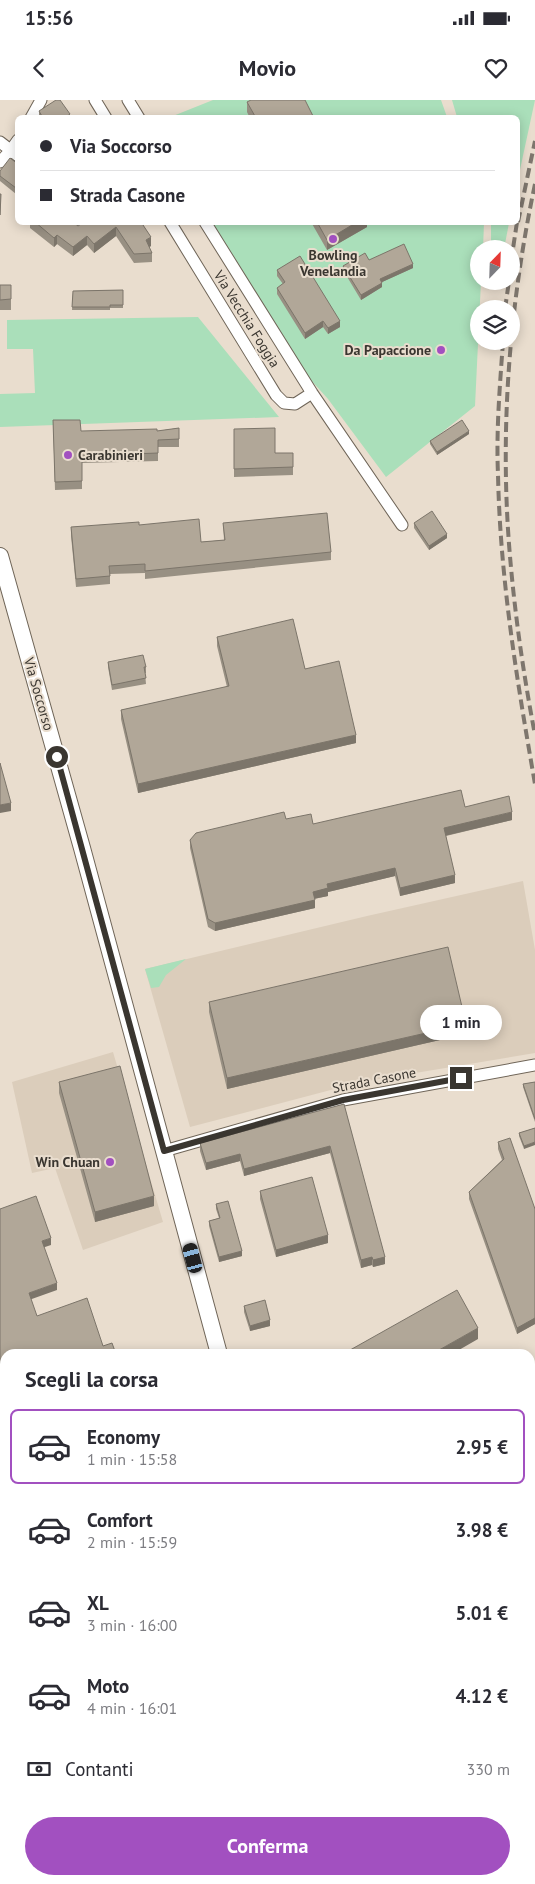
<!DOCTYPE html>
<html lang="it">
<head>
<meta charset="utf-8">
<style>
	body { margin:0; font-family:"PT Sans",sans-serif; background:#f2f2f3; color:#2b2b33; height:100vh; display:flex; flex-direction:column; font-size:19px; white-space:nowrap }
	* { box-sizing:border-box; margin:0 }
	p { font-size:16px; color:#7c7c81 }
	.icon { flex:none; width:28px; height:28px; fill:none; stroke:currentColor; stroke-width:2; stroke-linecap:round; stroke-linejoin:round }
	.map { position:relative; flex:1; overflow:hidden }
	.drawer { position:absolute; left:0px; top:1249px; width:535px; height:536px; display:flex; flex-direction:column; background:#fff; border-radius:15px 15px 0 0; box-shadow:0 2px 12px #0003 }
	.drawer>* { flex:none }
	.guide { position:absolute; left:15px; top:15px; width:505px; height:110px; border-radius:8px; box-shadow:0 2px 12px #0003; display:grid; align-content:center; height:110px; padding:0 25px; background:#fff }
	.needle { width:32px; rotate:23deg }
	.buttons { position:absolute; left:470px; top:140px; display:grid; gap:10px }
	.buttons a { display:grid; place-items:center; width:50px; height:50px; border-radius:50%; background:#fff; box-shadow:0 2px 12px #0003; font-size:25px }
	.end { position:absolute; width:22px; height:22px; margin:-11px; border:6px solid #3a3630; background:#fff; box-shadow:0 0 0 2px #fff }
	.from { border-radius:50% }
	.bubble { position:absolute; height:35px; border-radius:18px; background:#fff; box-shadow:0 2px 12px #0003; font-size:16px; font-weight:700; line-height:35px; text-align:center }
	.car { position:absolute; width:15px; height:30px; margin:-15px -8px; border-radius:6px; box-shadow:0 0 4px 1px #0007; background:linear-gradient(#222 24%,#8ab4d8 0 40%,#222 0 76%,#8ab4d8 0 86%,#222 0) }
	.guide b { display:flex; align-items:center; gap:18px; height:48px; font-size:19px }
	.guide b+b { border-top:1px solid #e1e1e2 }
	.guide i { width:12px; height:12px; background:#2b2b33 }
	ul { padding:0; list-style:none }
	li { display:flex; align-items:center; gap:15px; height:75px; margin:0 10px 8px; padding:0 15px; border:2px solid transparent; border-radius:8px }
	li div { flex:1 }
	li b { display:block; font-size:19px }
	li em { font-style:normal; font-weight:700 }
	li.active { border-color:#a250c0 }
	li>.icon { width:45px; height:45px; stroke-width:1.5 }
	h2 { padding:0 25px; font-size:22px; line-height:60px }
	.pay { display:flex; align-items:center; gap:12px; height:55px; padding:0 25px; font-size:19px }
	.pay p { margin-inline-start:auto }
	.action { display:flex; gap:10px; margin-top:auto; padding:10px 25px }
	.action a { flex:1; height:58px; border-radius:30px; background:#a250c0; color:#fff; font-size:20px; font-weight:700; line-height:58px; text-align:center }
	.status { display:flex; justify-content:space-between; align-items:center; height:35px; padding:0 25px; background:#fff; direction:ltr }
	.status svg { height:14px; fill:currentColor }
	header { display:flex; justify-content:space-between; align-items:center; height:65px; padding:0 25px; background:#fff; font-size:22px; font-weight:700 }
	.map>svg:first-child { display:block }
	.commercial { fill:#dbcdbb }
	.green { fill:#aadfba }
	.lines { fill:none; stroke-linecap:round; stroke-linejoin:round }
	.street-casing { stroke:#6f6558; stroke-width:13 }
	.secondary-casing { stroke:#6f6558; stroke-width:18 }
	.street { stroke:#fff; stroke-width:11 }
	.secondary { stroke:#fff; stroke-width:16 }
	.rail { stroke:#7e766d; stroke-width:4; stroke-dasharray:10 5; stroke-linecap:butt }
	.wall { fill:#989083 }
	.shaded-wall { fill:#7c756a }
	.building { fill:#b1a798; stroke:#7c756a }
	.route { stroke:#3a3630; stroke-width:6 }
	.poi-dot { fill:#a250c0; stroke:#e9ddce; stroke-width:2 }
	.labels { text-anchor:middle; stroke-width:4; stroke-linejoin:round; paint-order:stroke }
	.poi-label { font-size:14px; font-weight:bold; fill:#3a3630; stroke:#e9ddce; text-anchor:end }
	.street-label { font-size:14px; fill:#3a3630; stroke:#e9ddce }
</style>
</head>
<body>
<div class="status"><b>15:56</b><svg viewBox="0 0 49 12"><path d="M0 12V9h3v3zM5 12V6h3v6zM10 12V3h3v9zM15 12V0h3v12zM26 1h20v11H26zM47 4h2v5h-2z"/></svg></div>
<header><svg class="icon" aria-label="back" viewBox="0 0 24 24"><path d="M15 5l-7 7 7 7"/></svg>Movio<svg class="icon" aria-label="heart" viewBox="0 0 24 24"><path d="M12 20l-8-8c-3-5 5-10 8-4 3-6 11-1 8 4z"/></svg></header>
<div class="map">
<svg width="535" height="1784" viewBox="0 0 535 1784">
	<rect width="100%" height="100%" fill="#e9ddce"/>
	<!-- commercial -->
	<path class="commercial" d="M523 781 535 850V953L361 982 190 1027 145 869 367 816Z
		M113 952 163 1122 83 1150 55 1068 32 1073 12 982Z"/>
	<!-- green -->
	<path class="green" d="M213 0H441L447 17 168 18Z
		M452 0H535L518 79V18L457 17Z
		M211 123H484L483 149H479V181H481L475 306 386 377 328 299 310 279 246 183Z
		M491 123H509L504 149H491Z
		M198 217 279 317 0 327V294L35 293 33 249H7V220Z
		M186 859 166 875 159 887 151 888 145 869Z"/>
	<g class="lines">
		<defs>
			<path id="street" d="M95 0 106 18
				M128 0 139 18
				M31 18 41 0
				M0 42 18 56
				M0 62 11 50 18 40
				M170 122 276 295 284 303 295 304 312 293
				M205 122 312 293 402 425
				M164 1051 343 1000 535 965
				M0 1618 5 1613"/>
			<path id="secondary" d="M0 456 82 748 219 1254
				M361 1780 362 1784"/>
		</defs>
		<!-- street casing -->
		<use href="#street" class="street-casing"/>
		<!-- secondary casing -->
		<use href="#secondary" class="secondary-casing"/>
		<!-- street -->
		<use href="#street" class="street"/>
		<!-- secondary -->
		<use href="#secondary" class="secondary"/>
		<!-- rail -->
		<path class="rail" d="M535 84C510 202 500 324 509 444 514 509 523 572 535 635
			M518 122 535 41
			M511 162 517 122
			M505 209 509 181
			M503 241C500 285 496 330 498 374 500 478 517 581 535 684"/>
	</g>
	<!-- wall -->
	<path class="wall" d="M247 2 314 18H250L247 12Z
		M39 11 70 18H39Z
		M18 64 16 94 0 81V76Z
		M30 122H73L78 126 141 122 151 146 149 147 152 153V162L134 163 116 136 94 153 87 145 73 156 57 144 54 147 30 128Z
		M311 122H367V127L327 150Z
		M369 160 413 168 382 182V187L361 200 343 170V166Z
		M277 170 340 227 328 234 323 227 305 239 277 194V188L283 184 277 176Z
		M0 185H11V210H0Z
		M123 190V208H110V210H72L73 191Z
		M53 320 81 331H157L179 328V347H158V361L82 363V389L55 390Z
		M234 329 275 353H293V375L234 377Z
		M469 334 437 355 430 344V341Z
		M223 423 331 452V460L145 479V473L110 474V484L76 487 71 436V427L139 425 201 442 224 440Z
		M414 423 447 438 429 450 414 428Z
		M217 537 305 569 356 643 138 693 121 619V610L227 587 217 546Z
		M108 562 146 567V573H145L146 584 112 590 108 567Z
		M465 707 512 720 446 736 455 783 400 796 395 776 328 792V796L314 799 315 808 215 831 208 827 190 748V740L286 719 313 724Z
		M209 902 466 934 227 989 209 912Z
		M59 982 154 1106 95 1122 59 993Z
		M535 982V1022L523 987V984Z
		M344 1004 385 1164 373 1167 372 1165 361 1168 330 1053 244 1076 240 1061 206 1070 200 1051V1043Z
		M535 1028 524 1049 519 1036V1033Z
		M498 1042 535 1109V1224L517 1234 469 1099V1092L502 1060 498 1049Z
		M260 1091 328 1143 276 1157 260 1099Z
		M216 1104 242 1156 219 1162 209 1126V1121L219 1118 216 1109Z
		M244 1206 270 1226 250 1231 244 1212Z
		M535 1345V1432L530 1425V1348Z"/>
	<!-- shaded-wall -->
	<path class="shaded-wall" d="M18 86V92L16 94V88Z
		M357 122H367V127L327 150V140Z
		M116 127V136L94 153V144Z
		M57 135V144L54 147V138Z
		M87 136V145L73 156V147Z
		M151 137V146L146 149V140Z
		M413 164V168L380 183V179Z
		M382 183V187L361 200V195Z
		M323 221V227L305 239V233Z
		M340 221V227L328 234V228Z
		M469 331V334L437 355V352Z
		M447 434V438L429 450V446Z
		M356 635V643L138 693V684Z
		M11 703V711L0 713V705Z
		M512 712V720L444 736V728Z
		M395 768V776L328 792V796L313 799V792L327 784Z
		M455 775V783L400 796V788Z
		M315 800V808L215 831V823Z
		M466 924V934L227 989V978Z
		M535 1042V1045L524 1049V1046Z
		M330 1046V1053L244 1076V1069Z
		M240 1054V1061L206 1070V1063Z
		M154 1096V1106L95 1122V1112Z
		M328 1135V1143L276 1157V1150Z
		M51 1138V1145L42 1148V1141Z
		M242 1151V1156L219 1162V1157Z
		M372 1157V1165L361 1168V1160Z
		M385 1157V1164L373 1167V1160Z
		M57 1183V1190L29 1200V1193Z
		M535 1218V1224L517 1234V1228Z
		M270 1220V1226L250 1231V1226Z
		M478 1228V1239L452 1254H432Z
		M5 1301V1308L1 1310V1303Z
		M5 1560V1571L0 1575V1564Z
		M535 1651V1656L530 1659V1654Z
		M127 1780H128V1784H123Z"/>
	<!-- building -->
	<path class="building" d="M56 0H60L70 14 65 18H43L39 11Z
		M251 0H305L314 18H256L247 2Z
		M10 58 18 64V86L16 88 0 76V71Z
		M0 94H1L0 115Z
		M35 122H73L78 126 84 122H141L151 137 146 140 152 153 134 154 116 127 94 144 87 136 73 147 57 135 54 138Z
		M317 122H357L327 140Z
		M404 144 413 164 380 179 382 183 361 195 343 166 365 153 369 160Z
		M300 156 340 221 328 228 323 221 305 233 277 188 285 182 277 170Z
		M0 185H11V199L0 200Z
		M123 190V205H110V207H72L73 191Z
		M53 320H80L81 331 157 329V331L179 328V339L158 340V353L82 356V381L55 382Z
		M462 320 469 331 437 352 430 341Z
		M275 328V353H293V367L234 369V329Z
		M432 411 447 434 429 446 414 423Z
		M327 413 331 452 145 471V464L109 466 110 476 76 479 71 427 139 422V425L199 419 201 442 225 440 223 423Z
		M293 519 305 569 339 561 356 635 138 684 121 610 229 586 217 537Z
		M143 555 146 567H144L146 578 112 585 108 562Z
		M0 663 11 703 0 705Z
		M461 690 465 707 509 696 512 712 444 728 455 775 400 788 395 768 327 784 328 788 313 792 315 800 215 823 208 819 190 740 196 733 284 712 286 719 311 714 313 724Z
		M448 847 466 924 227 978 209 902Z
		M120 966 154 1096 95 1112 59 982Z
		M535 982V1019L523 984Z
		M344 1004 385 1157 373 1160 372 1157 361 1160 330 1046 244 1069 240 1054 206 1063 200 1043Z
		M535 1028V1042L524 1046 519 1033Z
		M510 1038 535 1109V1218L517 1228 469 1092 504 1059 498 1042Z
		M312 1077 328 1135 276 1150 260 1091Z
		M36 1096 51 1138 42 1141 57 1183 29 1193 37 1216 87 1198 103 1246 112 1243 116 1254H5V1301L1 1303 0 1299V1109Z
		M228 1101 242 1151 219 1157 209 1121 220 1118 216 1104Z
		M457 1190 478 1228 432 1254H343Z
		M265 1200 270 1220 250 1226 244 1206Z
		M535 1345V1421L530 1414V1348Z
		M0 1510 4 1515 5 1514V1560L0 1564Z
		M535 1622V1651L530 1654V1625Z
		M535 1714V1784H507L506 1780H530V1716Z
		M36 1780H127L123 1784H32Z
		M234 1780H270L274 1784H229Z
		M428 1780H448L449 1784H429Z"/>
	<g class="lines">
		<!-- route -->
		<path class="route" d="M57 657 164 1051 343 1000 461 978"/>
	</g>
	<!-- markers -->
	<g class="poi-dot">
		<circle cx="333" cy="139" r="5"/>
		<circle cx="441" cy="250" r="5"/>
		<circle cx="68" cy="355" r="5"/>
		<circle cx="110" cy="1062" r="5"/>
	</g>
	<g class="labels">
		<!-- poi labels -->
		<g class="poi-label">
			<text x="333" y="160" text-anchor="middle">Bowling<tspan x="333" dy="16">Venelandia</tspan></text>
			<text x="431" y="255">Da Papaccione</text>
			<text x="78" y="360" text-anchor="start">Carabinieri</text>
			<text x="100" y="1067">Win Chuan</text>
		</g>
		<!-- street labels -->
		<g class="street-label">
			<text transform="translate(247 219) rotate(58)" y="5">Via Vecchia Foggia</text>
			<text transform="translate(39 594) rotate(74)" y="5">Via Soccorso</text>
			<text transform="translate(374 980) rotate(-11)" y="5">Strada Casone</text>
		</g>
	</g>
</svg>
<div class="buttons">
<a><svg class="needle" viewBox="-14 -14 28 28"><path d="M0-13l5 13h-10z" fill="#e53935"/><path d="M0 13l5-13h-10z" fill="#7c7c81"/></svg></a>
<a><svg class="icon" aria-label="layers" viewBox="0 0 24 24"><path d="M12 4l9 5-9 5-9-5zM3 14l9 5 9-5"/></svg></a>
</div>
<i class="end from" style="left:57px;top:657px"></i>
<i class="end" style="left:461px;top:978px"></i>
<div class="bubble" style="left:420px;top:905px;width:82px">1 min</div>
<i class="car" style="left:193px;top:1158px;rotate:345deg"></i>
<div class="guide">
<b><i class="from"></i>Via Soccorso</b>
<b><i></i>Strada Casone</b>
</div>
<section class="drawer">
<h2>Scegli la corsa</h2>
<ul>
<li class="active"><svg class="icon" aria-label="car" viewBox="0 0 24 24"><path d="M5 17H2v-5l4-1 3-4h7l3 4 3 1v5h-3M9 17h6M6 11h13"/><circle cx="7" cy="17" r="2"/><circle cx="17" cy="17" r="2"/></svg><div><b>Economy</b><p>1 min · 15:58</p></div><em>2.95 €</em></li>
<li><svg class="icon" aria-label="car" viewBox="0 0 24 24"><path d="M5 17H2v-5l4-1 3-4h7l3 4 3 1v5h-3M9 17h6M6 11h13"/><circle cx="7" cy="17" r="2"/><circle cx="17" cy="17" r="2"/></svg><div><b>Comfort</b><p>2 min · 15:59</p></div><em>3.98 €</em></li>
<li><svg class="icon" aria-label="car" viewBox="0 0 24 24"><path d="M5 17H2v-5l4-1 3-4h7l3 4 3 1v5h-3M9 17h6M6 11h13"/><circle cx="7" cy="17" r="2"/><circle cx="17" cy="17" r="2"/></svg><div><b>XL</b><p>3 min · 16:00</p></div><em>5.01 €</em></li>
<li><svg class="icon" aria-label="car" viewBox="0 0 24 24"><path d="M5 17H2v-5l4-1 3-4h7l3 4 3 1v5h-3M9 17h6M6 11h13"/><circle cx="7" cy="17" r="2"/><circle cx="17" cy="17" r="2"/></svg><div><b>Moto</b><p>4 min · 16:01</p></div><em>4.12 €</em></li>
</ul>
<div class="pay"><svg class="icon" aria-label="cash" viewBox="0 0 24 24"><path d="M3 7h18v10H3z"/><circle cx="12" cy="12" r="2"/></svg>Contanti<p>330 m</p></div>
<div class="action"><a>Conferma</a></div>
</section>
</div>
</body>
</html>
